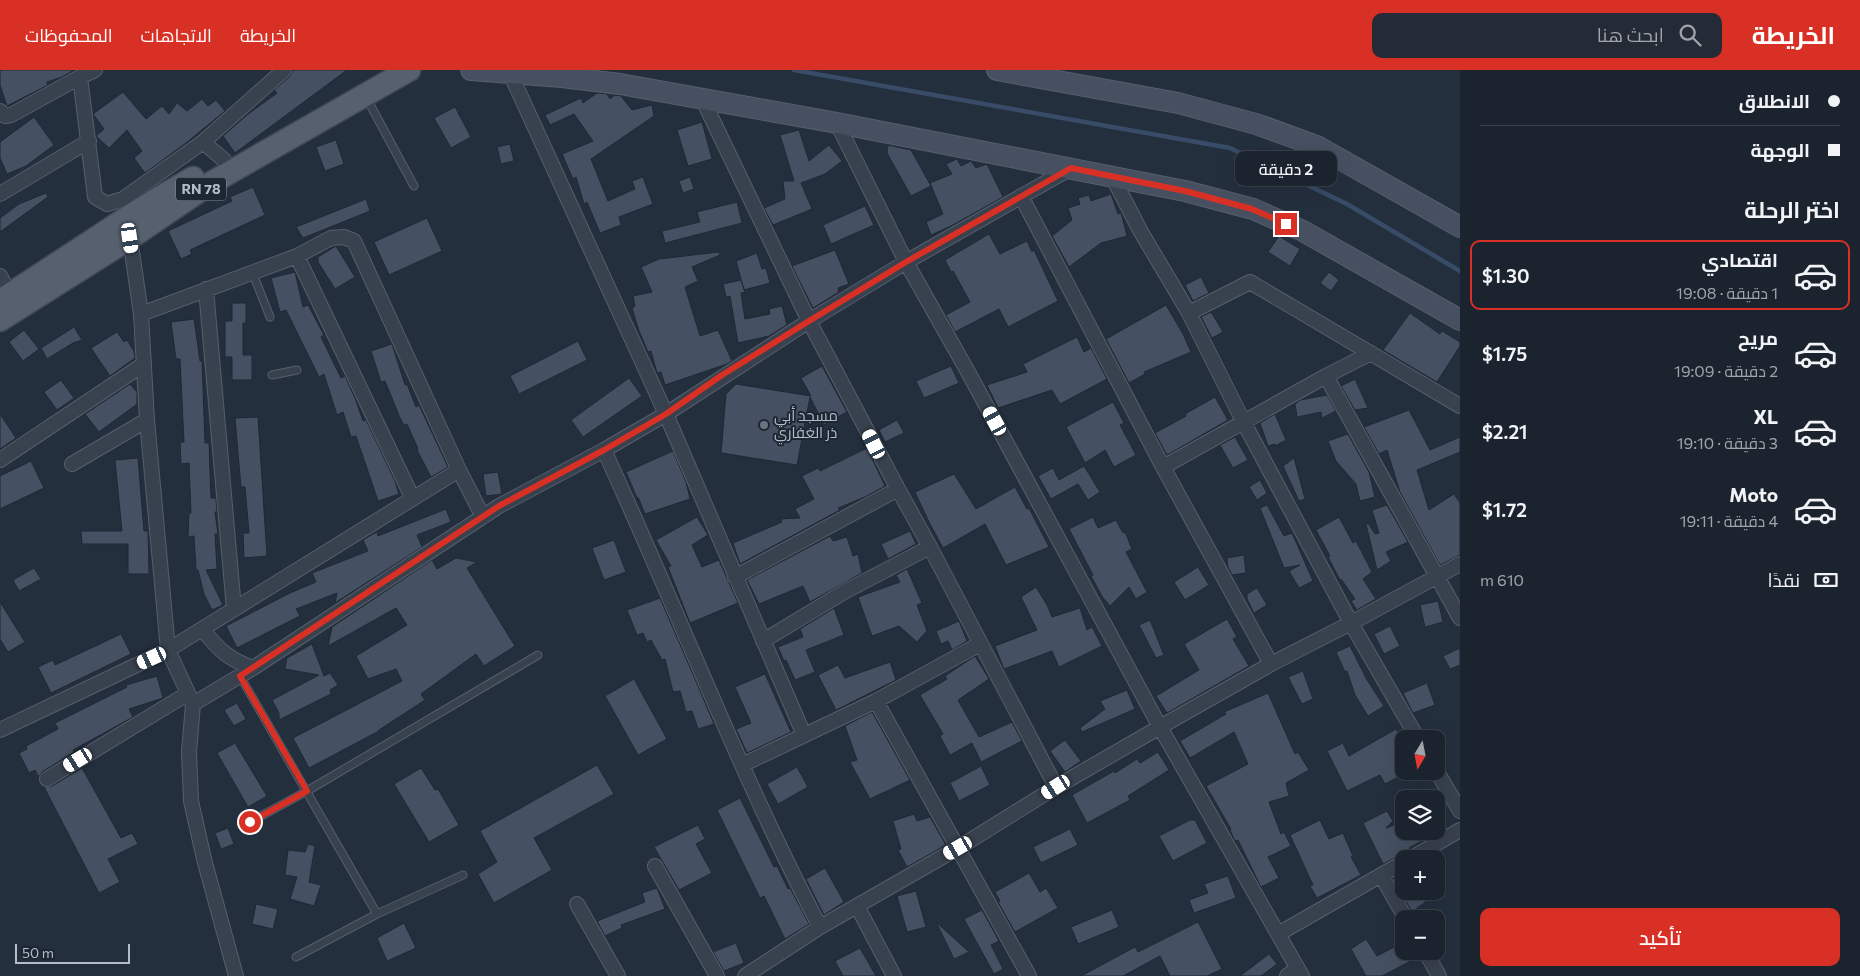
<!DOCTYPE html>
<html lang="ar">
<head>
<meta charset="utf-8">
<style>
	body { margin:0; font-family:Commissioner,Cairo,sans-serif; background:#242b36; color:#f1f3f6; direction:rtl; height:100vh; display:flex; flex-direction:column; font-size:19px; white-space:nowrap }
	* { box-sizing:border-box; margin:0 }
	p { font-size:16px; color:#a0a4aa }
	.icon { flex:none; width:28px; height:28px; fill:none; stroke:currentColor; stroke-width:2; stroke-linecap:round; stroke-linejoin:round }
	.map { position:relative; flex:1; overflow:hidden; direction:ltr }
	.sheet { display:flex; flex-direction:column; background:#1b232e; width:400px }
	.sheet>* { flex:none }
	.banner { display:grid; align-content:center; height:110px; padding:0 20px; background:#1b232e }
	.needle { width:32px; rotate:190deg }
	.fabs { position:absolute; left:1395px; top:660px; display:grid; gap:10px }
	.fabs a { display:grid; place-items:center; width:50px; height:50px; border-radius:10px; background:#1b232e; box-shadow:0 5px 20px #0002,0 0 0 1px #39404a; font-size:25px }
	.scale { position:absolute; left:15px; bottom:12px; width:115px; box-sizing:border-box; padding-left:5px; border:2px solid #b4bcc9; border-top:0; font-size:14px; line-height:18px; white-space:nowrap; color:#b4bcc9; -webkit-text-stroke:4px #1d2633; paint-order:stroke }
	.end { position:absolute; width:22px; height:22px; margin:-11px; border:6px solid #d93025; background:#fff; box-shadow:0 0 0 2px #fff }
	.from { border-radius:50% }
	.bubble { position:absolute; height:35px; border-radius:10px; background:#1b232e; box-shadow:0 5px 20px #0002,0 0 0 1px #39404a; font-size:16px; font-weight:600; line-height:35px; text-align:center; direction:rtl }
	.car { position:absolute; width:15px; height:30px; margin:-15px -8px; border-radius:6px; box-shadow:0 0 4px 1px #0007; background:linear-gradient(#fff 24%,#345 0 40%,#fff 0 76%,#345 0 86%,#fff 0) }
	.banner b { display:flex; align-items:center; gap:18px; height:48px; font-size:19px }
	.banner b+b { border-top:1px solid #39404a }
	.banner i { width:12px; height:12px; background:#f1f3f6 }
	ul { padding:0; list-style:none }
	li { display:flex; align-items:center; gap:15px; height:70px; margin:0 10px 8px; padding:0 10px; border:2px solid transparent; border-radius:10px }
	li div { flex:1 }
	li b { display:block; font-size:19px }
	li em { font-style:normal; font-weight:600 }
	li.on { border-color:#d93025 }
	li>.icon { width:45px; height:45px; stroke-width:1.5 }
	h2 { padding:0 20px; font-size:22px; line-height:60px }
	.pay { display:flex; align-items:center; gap:12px; height:55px; padding:0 20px; font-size:19px }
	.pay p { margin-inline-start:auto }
	.action { display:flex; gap:10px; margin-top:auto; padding:10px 20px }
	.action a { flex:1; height:58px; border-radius:10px; background:#d93025; color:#fff; font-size:20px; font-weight:600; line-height:58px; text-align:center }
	header { display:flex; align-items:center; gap:30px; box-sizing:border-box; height:70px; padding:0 25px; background:#d93025; color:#fff }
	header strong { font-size:24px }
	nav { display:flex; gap:28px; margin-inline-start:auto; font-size:18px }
	.search { width:350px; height:45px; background:#242b36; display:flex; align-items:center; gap:12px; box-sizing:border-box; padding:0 18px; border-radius:10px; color:#a0a4aa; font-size:19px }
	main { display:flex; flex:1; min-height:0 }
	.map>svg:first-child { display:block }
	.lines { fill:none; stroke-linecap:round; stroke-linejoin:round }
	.stream { stroke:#394c67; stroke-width:4.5 }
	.building { fill:#455162; stroke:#1f2835 }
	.lane-casing { stroke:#565f6c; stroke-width:9 }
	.street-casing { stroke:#565f6c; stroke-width:16 }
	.secondary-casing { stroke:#565f6c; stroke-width:22 }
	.primary-casing { stroke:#414a57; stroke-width:25 }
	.lane { stroke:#38414e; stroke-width:7 }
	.street { stroke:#38414e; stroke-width:14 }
	.secondary { stroke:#465061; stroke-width:20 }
	.primary { stroke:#56606e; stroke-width:22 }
	.route { stroke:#d93025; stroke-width:6 }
	.worship-dot { fill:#6b7280; stroke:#1d2633; stroke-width:2 }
	.labels { text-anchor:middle; stroke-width:4; stroke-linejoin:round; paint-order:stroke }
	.shield { fill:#1d2633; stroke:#878f9c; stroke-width:1 }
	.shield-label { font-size:14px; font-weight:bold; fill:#b4bcc9 }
	.poi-label { font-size:15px; fill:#b4bcc9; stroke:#1d2633; text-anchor:start }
</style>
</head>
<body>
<header>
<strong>الخريطة</strong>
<div class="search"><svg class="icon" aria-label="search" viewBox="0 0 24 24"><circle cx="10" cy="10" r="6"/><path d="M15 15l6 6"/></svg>ابحث هنا</div>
<nav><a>الخريطة</a><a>الاتجاهات</a><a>المحفوظات</a></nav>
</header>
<main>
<section class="sheet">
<div class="banner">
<b><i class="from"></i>الانطلاق</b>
<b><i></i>الوجهة</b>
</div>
<h2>اختر الرحلة</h2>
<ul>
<li class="on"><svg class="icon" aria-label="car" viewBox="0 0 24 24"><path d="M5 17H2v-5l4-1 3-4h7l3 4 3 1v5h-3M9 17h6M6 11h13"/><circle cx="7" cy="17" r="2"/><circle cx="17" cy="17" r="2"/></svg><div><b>اقتصادي</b><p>1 دقيقة · 19:08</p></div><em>$1.30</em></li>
<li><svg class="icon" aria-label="car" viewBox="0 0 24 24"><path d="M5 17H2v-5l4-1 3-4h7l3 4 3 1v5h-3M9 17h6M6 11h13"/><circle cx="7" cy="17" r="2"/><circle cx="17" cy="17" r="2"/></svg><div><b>مريح</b><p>2 دقيقة · 19:09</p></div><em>$1.75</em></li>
<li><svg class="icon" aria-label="car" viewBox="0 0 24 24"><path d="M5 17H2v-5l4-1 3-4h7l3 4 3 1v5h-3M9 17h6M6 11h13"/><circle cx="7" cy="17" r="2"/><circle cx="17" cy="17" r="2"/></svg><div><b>XL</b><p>3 دقيقة · 19:10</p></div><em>$2.21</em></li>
<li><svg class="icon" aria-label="car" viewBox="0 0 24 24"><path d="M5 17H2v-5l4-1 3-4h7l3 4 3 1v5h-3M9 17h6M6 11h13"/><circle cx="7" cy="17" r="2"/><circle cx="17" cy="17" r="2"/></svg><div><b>Moto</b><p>4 دقيقة · 19:11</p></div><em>$1.72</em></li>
</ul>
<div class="pay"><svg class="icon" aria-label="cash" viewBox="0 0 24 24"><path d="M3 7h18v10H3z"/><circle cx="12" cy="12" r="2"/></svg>نقدًا<p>610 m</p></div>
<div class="action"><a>تأكيد</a></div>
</section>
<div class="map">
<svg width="1460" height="906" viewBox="0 0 1460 906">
	<rect width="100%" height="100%" fill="#242f3e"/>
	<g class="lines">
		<!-- stream -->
		<path class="stream" d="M794 0 1230 78 1347 134 1460 201"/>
	</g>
	<!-- building -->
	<path class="building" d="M0 0H74L62 7 47 12 48 15 7 36 0 15Z
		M293 0H347L235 83 223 66 247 45 277 23 274 20 290 6Z
		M123 22 146 49 162 36 169 44 177 33 187 41 202 29 208 36 216 30 225 41 186 73 145 103 134 88 142 81 127 60 109 78 96 66 104 59 93 44Z
		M597 23 607 24 610 29 615 25 621 26 632 40 652 35 654 46 591 89 608 131 635 119 632 111 643 107 653 134 619 147 621 155 600 163 587 132 584 134 576 107 573 109 562 84 593 71 574 44 550 55 545 45 581 28 583 33Z
		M455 37 471 67 451 78 434 48Z
		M34 47 54 75 26 96 7 104 0 88V72Z
		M702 52 712 89 688 96 677 60Z
		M799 60 809 91 829 75 842 91 825 104 801 113 812 139 773 155 764 138 785 129 783 111H794L780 65Z
		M336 70 344 94 325 101 316 77Z
		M510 74 514 91 501 94 497 77Z
		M888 75 911 80 931 116 911 126 887 83Z
		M957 89 961 96 971 91 976 98 987 94 1003 127 951 156 931 165 926 152 943 144 930 113 952 104 946 94Z
		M690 107 694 119 683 123 679 111Z
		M253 117 265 145 190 180 192 184 181 189 168 161 232 131 230 127Z
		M46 123 48 127 0 162V148L19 134Z
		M1111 124 1118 144 1121 143 1127 166 1101 173 1069 197 1052 166 1072 150 1068 138 1080 134 1078 128 1089 125 1091 131Z
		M366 129 370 141 303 168 296 157Z
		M737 132 742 153 665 173 662 161 700 152 697 142Z
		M865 136 874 155 831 174 823 155Z
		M427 148 442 181 389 205 374 172Z
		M989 164 1000 184 1027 171 1032 182 1034 180 1058 231 1008 257 999 239 955 262 946 245 970 232 953 201 951 202 945 190Z
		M1279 166 1300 179 1290 196 1268 182Z
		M336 176 355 207 335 219 318 192V187Z
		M835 180 849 214 838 218 839 222 813 238 792 196Z
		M719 182 720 185 692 197 698 211 685 217 700 266 718 260 732 291 727 294 665 315 661 302 657 303 651 281 648 282 639 261 632 238 635 236 633 226 652 222 641 197 659 189Z
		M757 183 762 199 766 198 770 213 744 220 736 191Z
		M295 202 303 237 308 235 324 265 321 267 341 308 345 306 355 328 363 351 366 350 395 411 399 424 378 431 356 366 351 367 343 342 337 345 324 304 319 307 286 240 280 242 271 208Z
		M1329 202 1339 210 1331 221 1320 213Z
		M1201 207 1209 223 1193 231 1185 215Z
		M741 210 745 222 741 223 745 249 770 244 769 239 782 236 787 255 769 266 738 273 730 226 726 227 723 214Z
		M232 233H246V253H243V285H252V310H232V287H225V251H232Z
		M1166 235 1183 264 1191 282 1144 302 1145 304 1129 313 1106 269Z
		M1211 242 1223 262 1212 268 1201 247Z
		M1410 243 1440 264 1442 261 1460 272V276L1437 312 1383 280Z
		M194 249 200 291H202L205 373H209L211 428H216L217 442H215L218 464H215L217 499 206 500 223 535 212 540 204 524 198 500H196L194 466 188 467 189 443H191L189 393 181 394 180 372H184L180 289H176L171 252Z
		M74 257 82 270 73 273 47 289 41 278Z
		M24 260 39 279 23 291 9 272Z
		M117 262 124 272 127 270 134 281 135 288 110 306 91 278Z
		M1077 267 1084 282 1091 278 1107 309 1060 334 1052 320 998 338 987 315 1027 302 1023 294Z
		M578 271 587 290 519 324 510 306Z
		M392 274 405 315 407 314 416 337 419 335 448 397 431 407 417 380 418 379 407 354 404 355 400 348 385 311 381 312 371 281Z
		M822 296 847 342 824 355 810 327 797 395 721 383 726 324 736 314 811 326 801 308Z
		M951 296 959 313 924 328 916 311Z
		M629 308 642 326 583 367 571 350Z
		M1355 309 1368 338 1355 340 1341 316Z
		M61 310 74 328 57 340 44 322Z
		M130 314 137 322V334L99 362 85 344Z
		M1327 325 1336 341 1322 348 1321 342 1297 347 1295 334 1300 330Z
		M1215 327 1228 350 1167 385 1155 363 1186 346 1185 344Z
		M1113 332 1124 353 1120 355 1136 385 1114 397 1105 380 1085 393 1066 357Z
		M1409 340 1430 380 1460 367V382L1417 400 1429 440 1454 424 1460 433V485L1440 495 1400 422 1387 380 1379 384 1364 357Z
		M0 344 16 368 0 379Z
		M1275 344 1286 370 1275 376V374L1268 376 1260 353Z
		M258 347 267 486 244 488 243 463H249L245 417H241L235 348Z
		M897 350 904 363 885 372 879 360Z
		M1348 364 1369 402 1375 427 1360 431 1356 414 1336 391 1328 371Z
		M1235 367 1248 390 1233 398 1220 375Z
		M867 378 885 416 865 427 838 438 840 440 740 494 733 473 782 452 781 449 800 448 795 439 814 429 802 406 818 398 820 401Z
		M673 381 686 412 690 429 645 444 638 427 637 428 626 402Z
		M138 388 144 461H148L149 504H128V474H82L81 461H122L115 390Z
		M1294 388 1305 429 1299 431 1283 396Z
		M31 391 44 418 0 439V406Z
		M1084 396 1100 422 1088 430 1078 414 1051 429 1038 406 1053 398 1059 410Z
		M498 402 502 424 486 426 483 404Z
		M954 404 976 439 1015 417 1027 439 1029 438 1049 477 1006 495 985 454 943 478 929 452 915 422Z
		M1260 410 1267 423 1257 430 1249 417Z
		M1267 435 1284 466 1292 463 1313 511 1299 518 1289 501 1300 495 1284 498 1260 438Z
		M1387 435 1408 472 1386 482 1391 491 1377 500 1366 454 1368 453 1375 464 1379 463 1372 440Z
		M446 439 451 452 417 465 422 477 335 533 337 523 296 539 300 546 237 578 226 556 290 523 316 512 312 503 368 481 363 470 373 464 377 462 378 466Z
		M697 447 708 465 692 475 702 497 719 490 738 533 690 553 668 497 671 496 656 470Z
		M1093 447 1098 458 1116 450 1123 463 1125 462 1132 479 1126 482 1147 522 1136 529 1129 517 1110 536 1103 528 1091 506 1093 505 1069 459Z
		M1339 447 1353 473 1356 471 1372 502 1363 509 1376 529 1357 540 1351 531 1355 529 1341 509 1340 510 1328 487 1330 486 1316 460Z
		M910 461 916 474 888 489 881 474Z
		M830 466 833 471 847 467 853 486 858 484 862 503 810 532 803 516 759 534 747 510Z
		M614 470 626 502 604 510 592 478Z
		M1244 485 1246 503 1232 505 1228 497 1227 488Z
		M456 488 477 492 467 498 515 576 484 596 476 584 421 624 425 630 379 660V661L309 698 293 668 402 611 396 599 368 609 356 586 407 555 396 538 328 576 332 557 432 490 437 499Z
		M1198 497 1209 515 1185 530 1174 512Z
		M34 498 41 509 19 521 13 510Z
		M907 499 922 533 917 535 927 561 917 572 899 556 872 566 858 527 900 512 896 505Z
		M1036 517 1047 535 1052 547 1080 538 1087 560 1092 557 1102 576 1059 597 1052 581 1004 599 995 576 1037 560 1021 527Z
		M1257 518 1267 535 1254 543 1247 529V524Z
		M660 528 701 623 714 654 698 659 692 641 686 642 680 621 673 622 665 589 662 590 651 570 647 572 643 563 637 565 627 540Z
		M1438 531 1443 552 1425 557 1420 535Z
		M0 532 25 572 8 582 0 569Z
		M834 538 844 565 806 580 815 602 795 610 786 590 784 591 778 577 803 567 800 559Z
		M1227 549 1237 567 1233 569 1249 596 1167 643 1156 626 1199 600 1184 574Z
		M1150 550 1164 585 1156 588 1139 555Z
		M959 551 967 571 952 580 948 571 941 574 936 561Z
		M1390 556 1400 576 1384 584 1374 564Z
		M121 564 131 584 51 623 38 597 53 590 55 595Z
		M312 574 324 606 330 603 338 615 330 620 331 624 279 650V643L272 630 319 605 285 599 287 588Z
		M1350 576 1367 610 1384 636 1368 646 1355 625 1347 601 1345 602 1336 582Z
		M1460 578V595L1450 599 1443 586Z
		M975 586 989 609 958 630 979 667 1012 652 1022 671 981 692 972 673 950 685 940 666 943 664 920 625 947 609 945 606Z
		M890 592 896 610 836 640 818 605 838 595 845 608Z
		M1303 601 1313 629 1302 634 1288 607Z
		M765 604 791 662 747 683 736 659 751 653 735 617Z
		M157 606 163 628 129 639 133 647 73 680 74 682 42 702 39 707 35 700 29 703 19 683 27 679 26 676 58 659 55 653 127 617 126 615Z
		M634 609 667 669 638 685 605 626Z
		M1427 613 1435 635 1413 643 1403 623Z
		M1127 620 1135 639 1082 662 1080 658 1105 639 1100 631Z
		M1268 623 1295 684 1298 682 1309 700 1286 713 1289 726 1269 732 1281 764 1284 762 1291 776 1268 787 1279 808 1261 817 1238 770 1235 771 1230 760 1231 759 1206 716 1248 694 1234 662 1190 688 1180 671 1226 644 1224 642Z
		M237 633 246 649 234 656 224 640Z
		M872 642 910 710 870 729 850 692 857 690 845 656Z
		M1396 659 1404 672V704L1385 714 1380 705 1347 721 1327 681 1343 673 1349 686Z
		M1065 670 1081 691 1065 702 1050 681Z
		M235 673 267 726 248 737 217 683Z
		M1158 682 1169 700 1128 726 1130 730 1087 753 1072 725 1114 701 1115 703 1137 689 1140 693Z
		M597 695 614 724 534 768 552 800 494 833 478 804 497 792 480 761Z
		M981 696 990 715 959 731 950 713Z
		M797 697 808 717 778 734 767 714Z
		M82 698 121 768 132 763 138 774 108 789 120 812 99 823 44 717 52 716Z
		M421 698 435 720 438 719 459 755 429 772 394 714Z
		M740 728 774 797 777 796 788 819 790 818 809 854 785 869 764 826 760 828 717 740Z
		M1387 741 1393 751 1386 758 1395 755 1399 762 1440 761 1409 778 1410 779 1404 783 1383 794 1363 753Z
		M914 744 917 751 930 747 946 775 907 797 898 780 901 779 893 751Z
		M1190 750H1195L1207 773 1173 791 1159 766Z
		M1320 750 1329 769 1343 763 1353 786 1351 787 1361 805 1317 828 1310 816 1313 815 1290 765Z
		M698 755 705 769 696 774 712 803 679 820 654 777Z
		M228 758 234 774 221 779 215 763Z
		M1070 759 1078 775 1041 793 1033 777Z
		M308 774 315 776 309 812 321 815 314 836 290 829 297 807 285 805 288 780 305 782Z
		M825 798 844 832 824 845 806 809Z
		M1029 803 1040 822 1046 818 1058 838 1015 862 998 832 1000 831 995 822Z
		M1228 806 1236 828 1194 843 1189 830 1208 823 1204 814Z
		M657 818 665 839 621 855 622 858 605 866 597 851 645 832 642 823Z
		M916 821 926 857 907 862 897 826Z
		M1400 821H1440L1412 842Z
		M256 834 278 839 273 859 252 854Z
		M982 840 999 871 991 875 1003 899 994 904 964 849Z
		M1112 840 1119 857 1078 874 1071 857Z
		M936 852 969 882 954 889Z
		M1198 852 1222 899 1207 906H1170L1160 886 1123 906H1081L1135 877 1138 882Z
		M404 853 416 878 387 891 377 868Z
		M1366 869 1377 886 1404 872V881H1408L1413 890 1382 906H1366L1351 879Z
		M736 873 744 893 724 901 713 882Z
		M860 878 876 906H843L835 891Z
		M1269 884 1277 894 1261 906H1240Z"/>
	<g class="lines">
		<defs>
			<path id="lane" d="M367 29 414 116
				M253 204 270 247
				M272 305 297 300
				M240 606 377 844
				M250 752 307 721 538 585
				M296 887 377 844 463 805"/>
			<path id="street" d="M510 3 666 344 804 665
				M80 7 95 0
				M702 28 809 251 898 419 735 507
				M0 41 5 46 11 45 80 7 95 127 107 134 123 129 203 72 224 90
				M203 72 284 0
				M1112 106 1141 162 1189 243 1243 351 1351 553 1418 669
				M0 124 89 71
				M1021 126 1163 397 1271 594
				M130 168 141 244 147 350 168 580 193 634 189 682 191 731 204 789 236 906
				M297 186 413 429
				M0 206 10 224
				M206 219 234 539
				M1189 243 1250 212 1460 336
				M141 244 297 186 331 168 344 167 354 171 459 400 483 447
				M1371 283 1326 306 1460 548
				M604 380C677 538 739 703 820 857
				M0 390 144 294
				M72 394 147 350
				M1163 397 1326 306
				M898 419 930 477 1056 717
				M202 559C219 580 228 589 253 598
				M763 571 844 522 930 477
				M876 631 1029 906
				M193 634 253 598 499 436 604 380 666 344 809 251 906 192 1071 98
				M0 660 168 580 459 400
				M742 695 876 631 980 574
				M1436 700 1460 741
				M47 709 187 624
				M1410 789 1460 760
				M655 796 717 906
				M1381 805 1406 849
				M577 834 618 906
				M857 836 894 906
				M1278 864 1404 792
				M1425 881 1439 906
				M745 906 820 857 958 778 1056 717 1160 657 967 300 906 192 837 53
				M1287 906 1297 898
				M1302 906 1160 657 1271 594 1351 553 1460 494"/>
			<path id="secondary" d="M471 0 562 7 620 14 837 53 1185 121 1253 139 1303 161 1460 250
				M997 0 1178 33 1256 54 1317 76 1460 157"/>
			<path id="primary" d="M0 231 139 140 193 108
				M0 250 130 168 211 113 409 0"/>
		</defs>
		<!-- lane casing -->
		<use href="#lane" class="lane-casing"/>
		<!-- street casing -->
		<use href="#street" class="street-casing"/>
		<!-- secondary casing -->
		<use href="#secondary" class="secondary-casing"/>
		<!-- primary casing -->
		<use href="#primary" class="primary-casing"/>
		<!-- lane -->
		<use href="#lane" class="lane"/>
		<!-- street -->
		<use href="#street" class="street"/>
		<!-- secondary -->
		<use href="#secondary" class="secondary"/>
		<!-- primary -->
		<use href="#primary" class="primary"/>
	</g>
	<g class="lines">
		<!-- route -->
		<path class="route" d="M250 752 307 721 240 606 499 436 604 380 666 344 722 305 809 251 906 192 1071 98 1185 121 1252 139 1286 154"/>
	</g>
	<!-- markers -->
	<circle class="worship-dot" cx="764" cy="355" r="5"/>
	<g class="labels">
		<!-- shield labels -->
		<rect class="shield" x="176" y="107.5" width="50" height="23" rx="4"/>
		<g class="shield-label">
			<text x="201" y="124">RN 78</text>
		</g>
		<!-- poi labels -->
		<g class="poi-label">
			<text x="774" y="351">مسجد أبي<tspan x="774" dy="17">ذر الغفاري</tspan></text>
		</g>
	</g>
</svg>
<div class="fabs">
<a><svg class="needle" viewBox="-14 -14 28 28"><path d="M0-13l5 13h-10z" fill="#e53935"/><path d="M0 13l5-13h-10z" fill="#a0a4aa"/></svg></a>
<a><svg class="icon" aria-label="layers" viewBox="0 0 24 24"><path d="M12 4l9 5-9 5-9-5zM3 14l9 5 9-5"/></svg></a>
<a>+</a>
<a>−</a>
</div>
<div class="scale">50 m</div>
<i class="end from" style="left:250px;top:752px"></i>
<i class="end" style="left:1286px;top:154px"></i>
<div class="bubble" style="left:1235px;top:81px;width:102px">2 دقيقة</div>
<i class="car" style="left:130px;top:168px;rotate:172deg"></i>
<i class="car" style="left:995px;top:351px;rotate:331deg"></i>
<i class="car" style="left:874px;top:374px;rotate:333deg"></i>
<i class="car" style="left:152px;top:588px;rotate:245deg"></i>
<i class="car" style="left:78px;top:690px;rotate:239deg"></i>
<i class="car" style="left:1056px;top:717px;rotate:238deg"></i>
<i class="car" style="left:958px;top:778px;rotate:240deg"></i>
</div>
</main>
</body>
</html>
